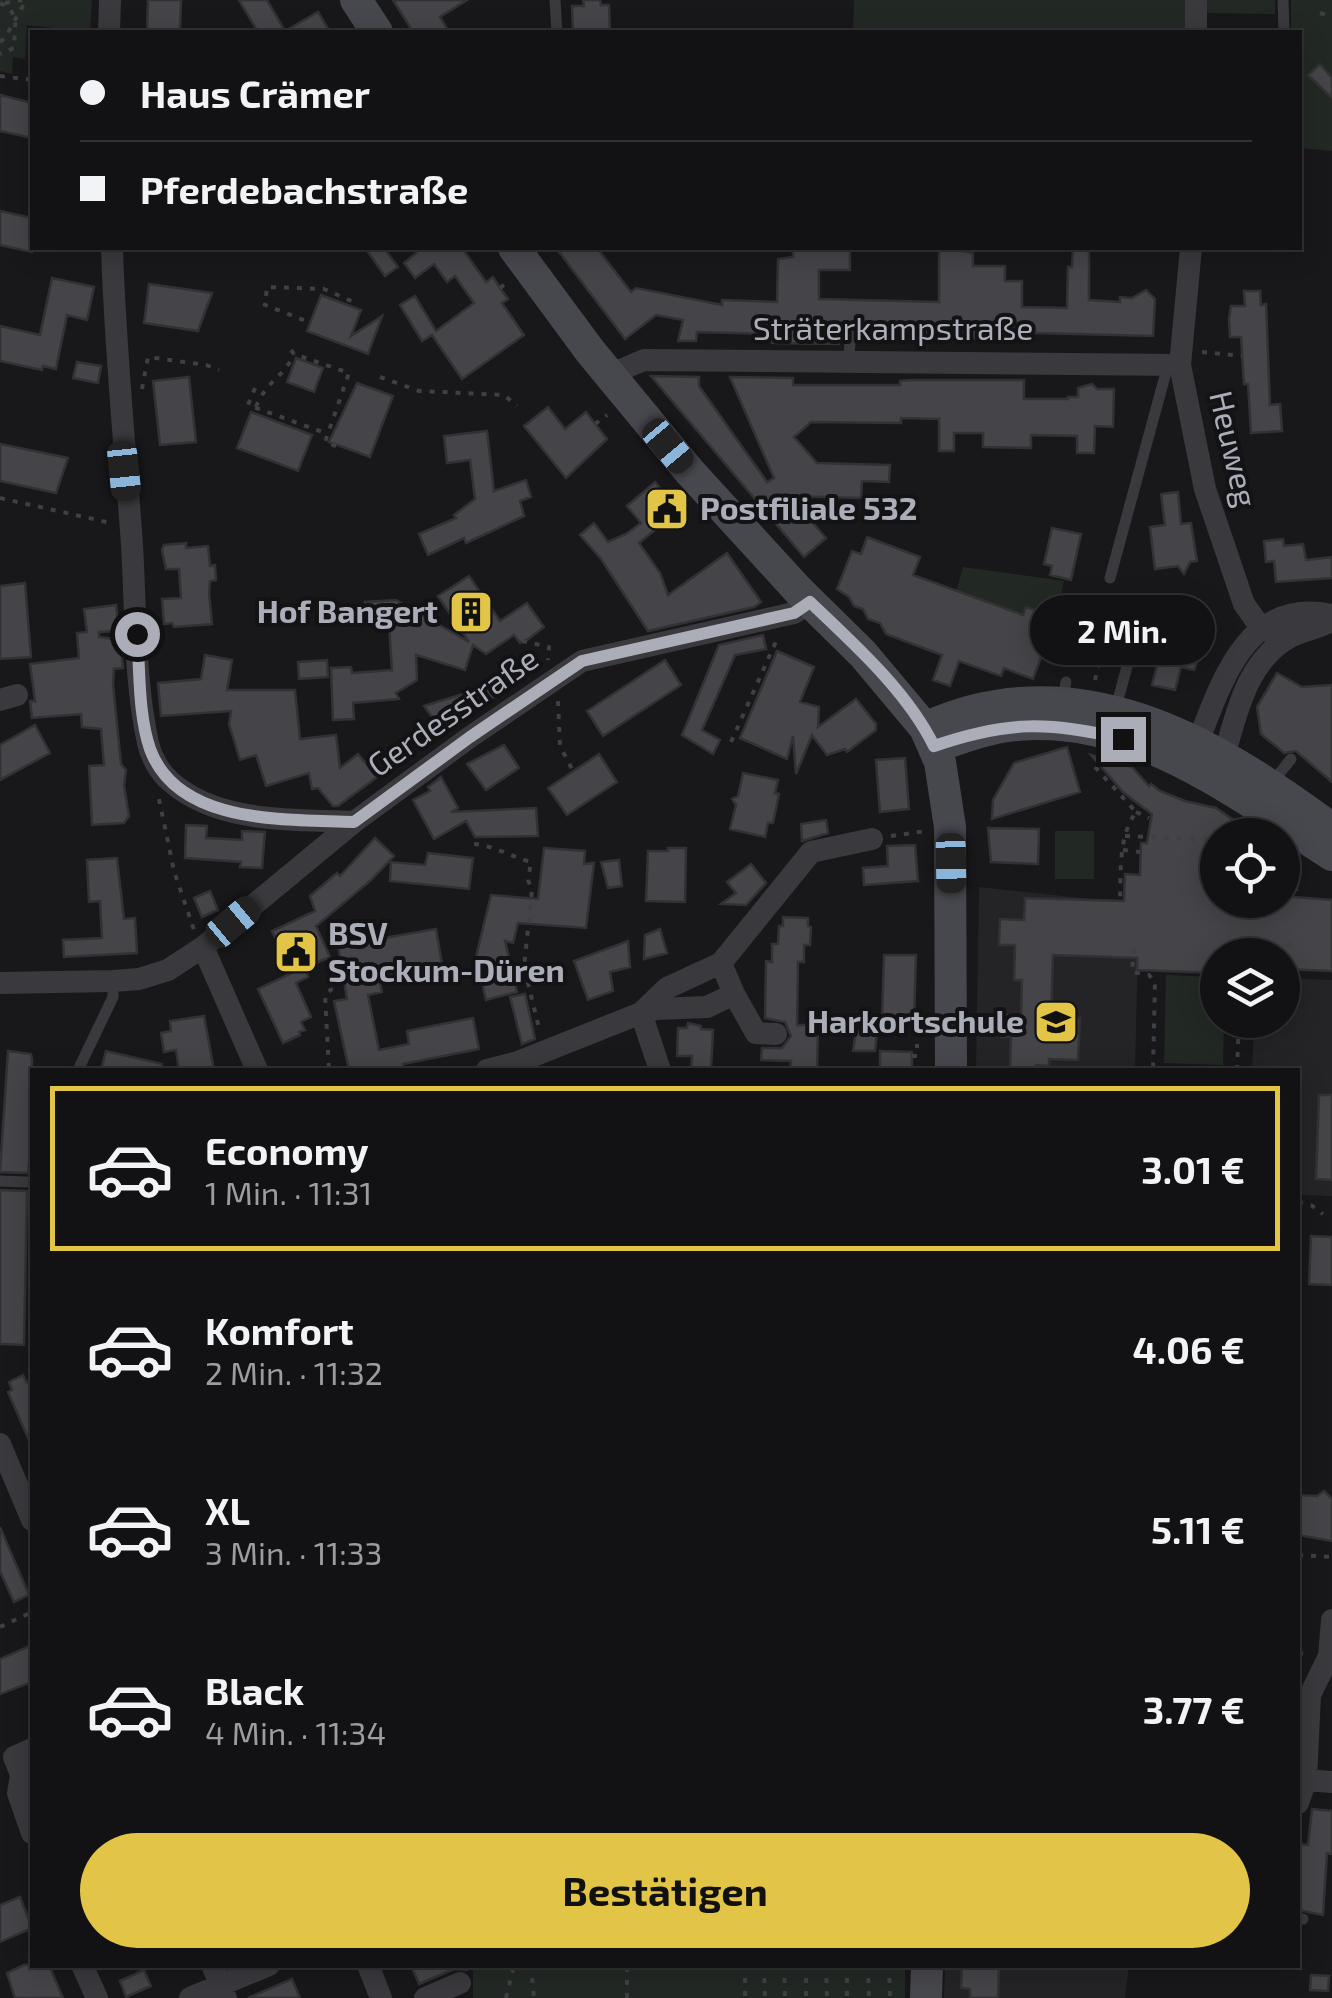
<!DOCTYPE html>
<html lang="de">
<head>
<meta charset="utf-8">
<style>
	body { margin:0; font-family:"Exo 2",sans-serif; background:#1b1a1c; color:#f1f3f6; height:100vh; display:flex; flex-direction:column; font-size:38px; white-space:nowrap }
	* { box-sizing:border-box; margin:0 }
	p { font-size:32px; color:#9c9da0 }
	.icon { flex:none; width:55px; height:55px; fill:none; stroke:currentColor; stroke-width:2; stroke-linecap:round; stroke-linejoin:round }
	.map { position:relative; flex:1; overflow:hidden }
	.panel { position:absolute; left:30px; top:1068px; width:1270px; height:900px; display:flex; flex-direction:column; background:#121113; border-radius:0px; box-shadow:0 5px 25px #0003,0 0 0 2px #313133 }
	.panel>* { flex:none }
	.guide { position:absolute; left:30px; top:30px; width:1272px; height:220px; border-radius:0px; box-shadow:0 5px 25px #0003,0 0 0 2px #313133; display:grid; align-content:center; height:220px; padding:0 50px; background:#121113 }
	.tools { position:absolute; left:1200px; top:818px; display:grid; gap:20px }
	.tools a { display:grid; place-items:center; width:100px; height:100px; border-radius:50%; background:#121113; box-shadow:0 5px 25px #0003,0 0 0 2px #313133; font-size:50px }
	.end { position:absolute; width:45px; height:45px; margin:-22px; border:12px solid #abadb8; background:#111; box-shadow:0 0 0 5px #111 }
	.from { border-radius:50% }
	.bubble { position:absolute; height:70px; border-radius:35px; background:#121113; box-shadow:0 5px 25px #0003,0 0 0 2px #313133; font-size:32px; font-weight:700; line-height:70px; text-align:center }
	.car { position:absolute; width:30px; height:60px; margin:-30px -15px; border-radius:12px; box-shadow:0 0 8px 2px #0007; background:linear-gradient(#222 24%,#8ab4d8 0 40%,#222 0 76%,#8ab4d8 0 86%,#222 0) }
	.guide b { display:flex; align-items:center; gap:35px; height:95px; font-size:38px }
	.guide b+b { border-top:2px solid #313133 }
	.guide i { width:25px; height:25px; background:#f1f3f6 }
	ul { padding:18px 0 0; list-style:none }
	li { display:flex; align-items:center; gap:30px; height:165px; margin:0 20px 15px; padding:0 30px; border:5px solid transparent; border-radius:0px }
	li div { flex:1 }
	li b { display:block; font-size:38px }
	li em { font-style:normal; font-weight:700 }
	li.active { border-color:#e2c546 }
	li>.icon { width:90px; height:90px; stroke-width:1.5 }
	.button { display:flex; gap:20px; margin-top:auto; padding:20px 50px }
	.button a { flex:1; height:115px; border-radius:60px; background:#e2c546; color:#111; font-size:40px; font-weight:700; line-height:115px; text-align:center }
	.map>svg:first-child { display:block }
	.built { fill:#242326 }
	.green { fill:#222924 }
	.building { fill:#454449; stroke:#323235; stroke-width:2.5 }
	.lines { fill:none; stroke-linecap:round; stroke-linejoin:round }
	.path { stroke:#3f4045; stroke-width:4; stroke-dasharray:5 8; stroke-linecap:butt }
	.lane { stroke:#39393e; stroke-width:11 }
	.street { stroke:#39393e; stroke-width:22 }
	.secondary { stroke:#47474e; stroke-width:32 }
	.route { stroke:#abadb8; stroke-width:12 }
	.labels { text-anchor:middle; stroke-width:8; stroke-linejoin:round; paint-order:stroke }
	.street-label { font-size:32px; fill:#abadb8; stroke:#131214 }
	.poi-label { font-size:32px; font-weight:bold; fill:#abadb8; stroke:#131214; text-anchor:start }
</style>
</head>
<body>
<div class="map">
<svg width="1332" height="1998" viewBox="0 0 1332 1998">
	<rect width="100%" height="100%" fill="#181719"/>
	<!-- built -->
	<path class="built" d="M979 887 1139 904 1135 1070H976Z
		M1283 978 1332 980V1196L1298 1195V1070H1252L1254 1020H1282Z
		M945 1965H1129L1125 1998H944Z"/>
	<!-- green -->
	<path class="green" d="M0 0H92L90 32 27 25 25 59 13 57 12 74 0 71Z
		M854 0H1187L1188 32H853Z
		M1207 0H1275V14L1207 13Z
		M1291 0H1332V151L1300 148V32H1291Z
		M963 567 1064 581 1056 617 1027 607 1023 615 956 591Z
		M1055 831H1094V879H1055Z
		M1166 975 1217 977 1218 1020H1224L1223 1065 1164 1063Z
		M473 1965H905V1998H473Z"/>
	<!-- building -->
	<path class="building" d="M148 0H181L180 29 147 32Z
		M239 0H267L285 31 318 12 330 32H258Z
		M393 0H467L440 17 449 32H413Z
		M583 0H600L601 5H609L610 32H573L572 6H584Z
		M1320 64 1332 78V98L1308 75Z
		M0 95 32 103V138L0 131Z
		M0 211 32 218V252L0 245Z
		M365 248H384L398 267 385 276Z
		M422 248H462L486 282 493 277 500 288 508 299 502 303 524 335 462 379 432 335 422 341 400 305 415 296 436 331 474 303 455 276 447 282 434 264 415 278 404 263Z
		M556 248H597L631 292 636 288 722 305V300L777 302 778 259 793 257V248H850V270H819V299L939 302V249L956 250 973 253V266H1005V281H1022V307L1067 308 1068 267H1072L1073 248H1089V300L1120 302V297L1132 298 1146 290 1155 299 1153 336 997 332V339L860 335 857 328 851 326 840 335 839 344 772 343V334L697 332 696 341H678L683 320 656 315 625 339Z
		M52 278 94 287 87 320 67 315 56 369 43 366 42 370 0 361V326L40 335Z
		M149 284 212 293 198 331 144 323Z
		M1244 291H1260L1261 305 1266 304 1270 405 1280 404 1282 431 1251 433 1248 384H1244L1241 337H1230L1229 319 1231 306H1245Z
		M321 295 361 310 351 336 382 316 368 354 307 331Z
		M296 358 323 368 314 392 287 382Z
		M77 362 101 366 98 383 73 378Z
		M651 376 699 377V386L767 482 774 478 730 377 793 378V385H900V381L911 380H1024V399H1068V397H1078V388L1092 384 1097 389H1114L1113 427 1095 426 1094 453H1077V436L1031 435V448L983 447V433H954V451H939V419L901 418V423L811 422 794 437 817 463 890 465 889 482 862 481 861 498 790 496 826 538 804 557Z
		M189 377 196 442 160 445 153 381Z
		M357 383 393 396 370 457 329 442Z
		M548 407 565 429 586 412 607 439 566 478 524 426Z
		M251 412 312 435 298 471 237 448Z
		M487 431 494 491 526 480 531 497 520 501 524 516 466 543 464 538 428 555 419 534 456 518 454 515 475 499 470 460 447 463 444 436Z
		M0 444 68 458 56 493 0 481Z
		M655 482 679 510 639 543 660 573 668 595 727 553 761 602 754 607 648 631 601 559 580 535 594 523 608 542 626 534 641 523 627 506Z
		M1178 492 1181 524 1191 523 1197 561 1190 562 1184 574 1178 566 1155 569 1150 527 1165 525 1161 494Z
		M1052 528 1081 534 1071 580 1050 575 1052 566 1044 564Z
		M867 537 920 557 913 575 1023 615 1026 607 1056 617 1033 679 1004 668 1001 676 959 661 950 686 933 680 942 655 886 634 880 623 868 619 863 609 854 606 849 597 837 589 852 551 861 554Z
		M1283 539 1284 546 1303 544 1306 560 1332 557V578L1276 582 1274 561 1266 562 1264 541Z
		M186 543V548L208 546 210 566 215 565 216 580 210 581 209 593 212 624 174 627 172 623 164 624 162 599 181 598 179 569H166L162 550 164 545Z
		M469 576 500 621 527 603 544 627 527 640 520 643 514 635 486 654 473 645 465 670 416 655 417 680 396 693 399 699 353 703 354 719 333 720 331 668 351 667 352 673 392 670 389 624 367 626 365 602 396 600 469 642 438 596Z
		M25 583 31 657 0 659V586Z
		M116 605 119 631 99 632V637L120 640 123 668 114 669 113 684 121 764 126 770 124 785 129 816 124 823 92 825 89 766 104 765 101 729 82 727 81 714 32 718 30 701H35L30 664 79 658 77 633 87 632 84 609Z
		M1185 629 1201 633 1205 640 1194 670 1181 667 1175 690 1152 685 1157 665 1138 660 1145 637 1165 642 1171 638 1173 630 1184 633Z
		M763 635 766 649 735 655 702 730 720 740 713 754 682 735 719 645Z
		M777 651 814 667 800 702 819 707 818 727 856 699 876 724V730L847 752 845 749 827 755 812 735 796 774 793 736 787 759 740 738Z
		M205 655 232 660 227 690H295L300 739 336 735 340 768 358 754 377 777 338 806H333L318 788 312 789 309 773 266 786 256 755 240 760 229 724 231 711 161 716 158 683 201 679Z
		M327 660 328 677 299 679 298 662Z
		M665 660 681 685 603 736 587 711Z
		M1277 673 1302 687 1332 685V782L1296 751 1284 753 1261 734 1257 707Z
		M515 678 517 681 443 732 424 706Z
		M35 725 50 753 0 780V745Z
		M504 745 519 768 486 790 467 764Z
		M1067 747 1080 792 992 819 993 800 1014 763Z
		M599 754 617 782 567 815 548 788Z
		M1091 755 1132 767 1149 786 1151 784 1160 791 1185 801 1216 808 1254 834 1218 833V900H1282V896L1332 900V971L1282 969V955H1218V973L1137 970V958L1053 955 1051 1017 1080 1018 1078 1060 1049 1059V1066L1036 1065V1070H1010L1011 1037H1002L1003 1015 1021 1016 1022 980H1014L1015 945H999L1000 919 1024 920 1025 898 1124 901 1125 874 1140 875 1141 843H1147L1152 814 1124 793Z
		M905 758 909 809 880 812 876 760Z
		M743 773 778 780 775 793 779 794 773 823H768L765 837 730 829 736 805 732 799 738 796Z
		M441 777 458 808 451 812 536 808 538 836 475 837 466 821 434 839 413 800 430 791 428 787Z
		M826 820 828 833 802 841 801 824Z
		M186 825 207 826 206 838 242 840V831L265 832 262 868 240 867 241 862 185 858Z
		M988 828 1039 829 1038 864 991 862Z
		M375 838 394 856 371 880 316 926 330 957 306 967 308 977 296 983 311 1017 301 1022 305 1030 299 1032 300 1035 283 1043 258 989 292 973 272 931 315 911 310 896 337 873 340 876Z
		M915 845 918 881 864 885 863 868 888 866 887 846Z
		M544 848 585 851 584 864 594 863 586 928 518 923 513 943 505 941 517 992 486 1000 476 957 491 895 538 899Z
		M668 848H686L685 902 646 901 648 851H668Z
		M428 853 473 858 469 889 390 881 391 862 425 865Z
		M117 858 124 919 135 918 137 953 64 957 63 940 102 938 100 901 89 902 87 860Z
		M619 860 622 886 608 888 601 862Z
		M751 864 766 883 746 905 721 904 736 893 727 882Z
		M210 891 218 910 202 917 194 898Z
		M783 917 808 918V926L811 927 810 945H804V962H798L797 1025H818L817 1070H790L791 1061 761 1060 762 1048H782L791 1036 785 1022 765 1018 766 961 772 962V944H778L779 926H783Z
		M436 929 442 964 419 968 413 978 380 982 382 992 368 995 379 1050 409 1044 407 1031 473 1018 479 1049 403 1064 404 1070H349L334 1001 347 999 338 946Z
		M660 929 667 953 644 959 645 935Z
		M628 941 630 967 610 972 613 991 588 1000 574 961Z
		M884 955H916L914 1021 882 1020Z
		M525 994 535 1039 522 1044 510 997Z
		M204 1016 214 1070H179L176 1050 164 1052 161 1033 171 1031 170 1021Z
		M688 1023 701 1026V1029L713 1030 711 1070H691L692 1056H677L678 1028H687Z
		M856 1031 877 1033 875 1051H853Z
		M8 1051 31 1054 32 1059V1130L28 1173 0 1172Z
		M106 1051 162 1064V1070H101Z
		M880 1051 912 1052V1070H880Z
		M1319 1095H1332V1180L1316 1179Z
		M0 1190 27 1191 24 1345 0 1344Z
		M1311 1236 1332 1237V1285L1309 1284Z
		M23 1375 27 1383 32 1381V1447L8 1392 12 1390 9 1382Z
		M1324 1491 1332 1499V1541L1298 1535V1495L1317 1496Z
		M0 1527 29 1595 14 1602 0 1571Z
		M32 1645V1682L0 1694V1659Z
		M1312 1809 1332 1811V1854L1327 1853 1323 1915 1298 1910V1844L1308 1845Z
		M20 1897 32 1928 0 1942V1905Z
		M24 1965H49L63 1998H15L7 1973Z
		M411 1965H466L467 1970 454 1969 419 1984Z
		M962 1965H999L998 1998H970V1989L961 1988Z
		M144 1970 151 1986 126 1997 120 1981Z
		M1311 1975 1329 1976 1328 1991 1310 1990Z
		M292 1979 300 1998H248Z"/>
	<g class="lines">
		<!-- path -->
		<path class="path" d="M0 3C21 12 14 29 14 48L0 54
			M5 3 22 0
			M1320 13 1332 17
			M410 32H412
			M0 42 5 38 26 0
			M0 76 32 80
			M500 288 505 284
			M266 296 267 287 324 289 356 303
			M263 304 311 323
			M291 350 294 354 349 373 325 442 336 446
			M1202 352 1242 356
			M380 377 419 391 504 395 517 406
			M255 388 248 405 328 434
			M142 389 148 357 206 365 219 370
			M256 407C266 381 285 376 294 354
			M595 424 607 415
			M0 498 111 523
			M522 641 549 647 548 660
			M1095 680 1115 592
			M558 701 560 746 574 773
			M731 742 778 637
			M1095 767 1136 812C1118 837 1121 872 1120 901
			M159 799 174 871 194 930
			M1136 812 1149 818
			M891 836 926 831
			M1125 836 1218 840
			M474 844C492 845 512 857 531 862L528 880 532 890 524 967 540 1032
			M1123 850 1140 852
			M1296 891V861
			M1287 945H1291
			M1134 949 1132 972 1149 975 1155 982 1153 1070
			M328 962 331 990 325 995 329 1070
			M912 1056H917V1044
			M1237 1070 1239 1020
			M1298 1202 1311 1205 1323 1214
			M1298 1555 1332 1557
			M0 1627 32 1612
			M1298 1653 1309 1654
			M531 1965 534 1998
			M745 1965V1998
			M764 1965 765 1998
			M784 1965 785 1998
			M806 1965V1998
			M826 1965 827 1998
			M847 1965V1998
			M868 1965 869 1998
			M889 1965 890 1998
			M506 1998 514 1965
			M627 1998V1965"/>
		<!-- lane -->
		<path class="lane" d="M555 0 557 32
			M1283 0 1284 32
			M848 362 851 335
			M1110 578 1168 365
			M1062 702 1066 682
			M1115 711 1138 626 1164 632
			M1271 784 1291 759
			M78 1070 113 997V981
			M0 1181 26 1182
			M1298 1919H1303"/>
		<!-- street -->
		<path class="street" d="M1196 0V32
			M109 32 110 0
			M112 248C115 347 125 446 132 545 136 610 134 679 148 743 151 757 160 773 171 782 219 824 294 819 354 822
			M1191 248 1180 365 1205 489 1244 604 1261 628 1287 639
			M609 375 644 360 1180 365
			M0 700 17 695
			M1198 742C1222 680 1248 597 1332 615
			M1224 756C1237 713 1246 663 1288 638 1302 630 1320 629 1332 620
			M203 947 257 1070
			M0 983 113 981 139 979 168 970 203 947 354 822 470 737 582 661 794 613 811 602
			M734 994 756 1033 776 1034
			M641 1013 667 988 721 963 811 852 872 839
			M641 1013 656 1009 707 1007 734 994 721 963
			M487 1070 518 1062 641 1013 660 1070
			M0 1444 32 1520
			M32 1749 14 1757 21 1775 18 1793 32 1833
			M1306 1780 1332 1782
			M1298 1803 1306 1780 1310 1695 1329 1656 1332 1620
			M82 1965 97 1998
			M212 1965 226 1998
			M368 1965 381 1998
			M190 1998 269 1965
			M425 1998 460 1983"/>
		<!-- secondary -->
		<path class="secondary" d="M356 0 377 32
			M514 248 590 351 690 472 798 590 863 654 925 728 940 762 950 827 951 1070
			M925 728C1075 659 1213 740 1332 829
			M935 747C961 738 989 727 1017 725 1136 714 1238 795 1332 855
			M926 1998 927 1965"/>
	</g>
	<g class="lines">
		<!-- route -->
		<path class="route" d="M137 634C140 670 138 714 150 749 178 826 288 819 354 822L470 737 582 661 794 613 810 602C855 645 907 691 934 746 1007 721 1049 721 1123 739"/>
	</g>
	<!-- icons -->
	<defs>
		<symbol id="civic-square" viewBox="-11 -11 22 22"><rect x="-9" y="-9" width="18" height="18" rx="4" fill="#e2c546" stroke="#131214"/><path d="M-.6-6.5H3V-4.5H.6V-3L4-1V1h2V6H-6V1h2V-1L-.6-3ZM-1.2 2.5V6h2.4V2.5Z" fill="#111"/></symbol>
		<symbol id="building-square" viewBox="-11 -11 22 22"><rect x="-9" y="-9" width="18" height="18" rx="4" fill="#e2c546" stroke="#131214"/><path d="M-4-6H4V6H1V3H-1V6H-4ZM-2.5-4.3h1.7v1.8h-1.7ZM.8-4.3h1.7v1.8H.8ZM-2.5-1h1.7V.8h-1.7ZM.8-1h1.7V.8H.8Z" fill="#111"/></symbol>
		<symbol id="school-square" viewBox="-11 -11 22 22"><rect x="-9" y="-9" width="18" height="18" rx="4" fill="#e2c546" stroke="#131214"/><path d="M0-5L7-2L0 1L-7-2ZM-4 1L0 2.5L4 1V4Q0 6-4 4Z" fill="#111"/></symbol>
	</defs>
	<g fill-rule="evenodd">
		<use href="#civic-square" x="642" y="484" width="50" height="50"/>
		<use href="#building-square" x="446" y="587" width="50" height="50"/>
		<use href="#civic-square" x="271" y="927" width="50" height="50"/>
		<use href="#school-square" x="1031" y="997" width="50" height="50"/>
	</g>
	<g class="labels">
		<!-- street labels -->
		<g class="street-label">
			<text x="893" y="340">Sträterkampstraße</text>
			<text transform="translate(1233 449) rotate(77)" y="11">Heuweg</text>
			<text transform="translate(453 712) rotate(-35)" y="11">Gerdesstraße</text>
		</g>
		<!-- poi labels -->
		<g class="poi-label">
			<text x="700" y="520">Postfiliale 532</text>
			<text x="438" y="623" text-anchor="end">Hof Bangert</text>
			<text x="328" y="945">BSV<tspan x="328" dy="37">Stockum-Düren</tspan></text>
			<text x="1024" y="1033" text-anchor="end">Harkortschule</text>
		</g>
	</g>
</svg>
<div class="tools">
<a><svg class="icon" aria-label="locate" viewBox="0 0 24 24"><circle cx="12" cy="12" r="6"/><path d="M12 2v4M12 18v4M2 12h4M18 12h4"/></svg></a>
<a><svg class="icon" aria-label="layers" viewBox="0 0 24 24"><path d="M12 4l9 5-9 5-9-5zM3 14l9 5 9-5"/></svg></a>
</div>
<i class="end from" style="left:137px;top:634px"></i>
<i class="end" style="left:1123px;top:739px"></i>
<div class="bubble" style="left:1030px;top:595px;width:185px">2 Min.</div>
<i class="car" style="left:668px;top:446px;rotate:140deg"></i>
<i class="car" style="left:124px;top:471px;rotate:174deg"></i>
<i class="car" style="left:951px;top:863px;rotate:179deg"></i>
<i class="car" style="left:233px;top:922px;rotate:50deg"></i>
<div class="guide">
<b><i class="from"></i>Haus Crämer</b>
<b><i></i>Pferdebachstraße</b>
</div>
<section class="panel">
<ul>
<li class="active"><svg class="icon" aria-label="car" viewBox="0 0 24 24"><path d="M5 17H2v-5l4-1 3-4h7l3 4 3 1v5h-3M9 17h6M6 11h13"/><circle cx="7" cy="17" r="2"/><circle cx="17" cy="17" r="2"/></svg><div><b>Economy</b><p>1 Min. · 11:31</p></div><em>3.01 €</em></li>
<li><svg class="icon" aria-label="car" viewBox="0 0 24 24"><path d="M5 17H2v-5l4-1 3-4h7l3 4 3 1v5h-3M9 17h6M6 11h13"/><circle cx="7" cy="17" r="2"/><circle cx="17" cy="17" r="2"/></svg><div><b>Komfort</b><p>2 Min. · 11:32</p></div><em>4.06 €</em></li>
<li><svg class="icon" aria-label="car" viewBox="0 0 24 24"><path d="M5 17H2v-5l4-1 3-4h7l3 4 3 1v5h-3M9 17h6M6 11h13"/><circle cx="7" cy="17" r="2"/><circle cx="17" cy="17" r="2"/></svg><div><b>XL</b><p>3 Min. · 11:33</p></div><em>5.11 €</em></li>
<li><svg class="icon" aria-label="car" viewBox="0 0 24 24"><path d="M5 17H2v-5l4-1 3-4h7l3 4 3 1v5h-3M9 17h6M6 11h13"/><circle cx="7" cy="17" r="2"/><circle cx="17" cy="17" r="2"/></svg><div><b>Black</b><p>4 Min. · 11:34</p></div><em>3.77 €</em></li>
</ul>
<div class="button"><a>Bestätigen</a></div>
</section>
</div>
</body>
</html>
